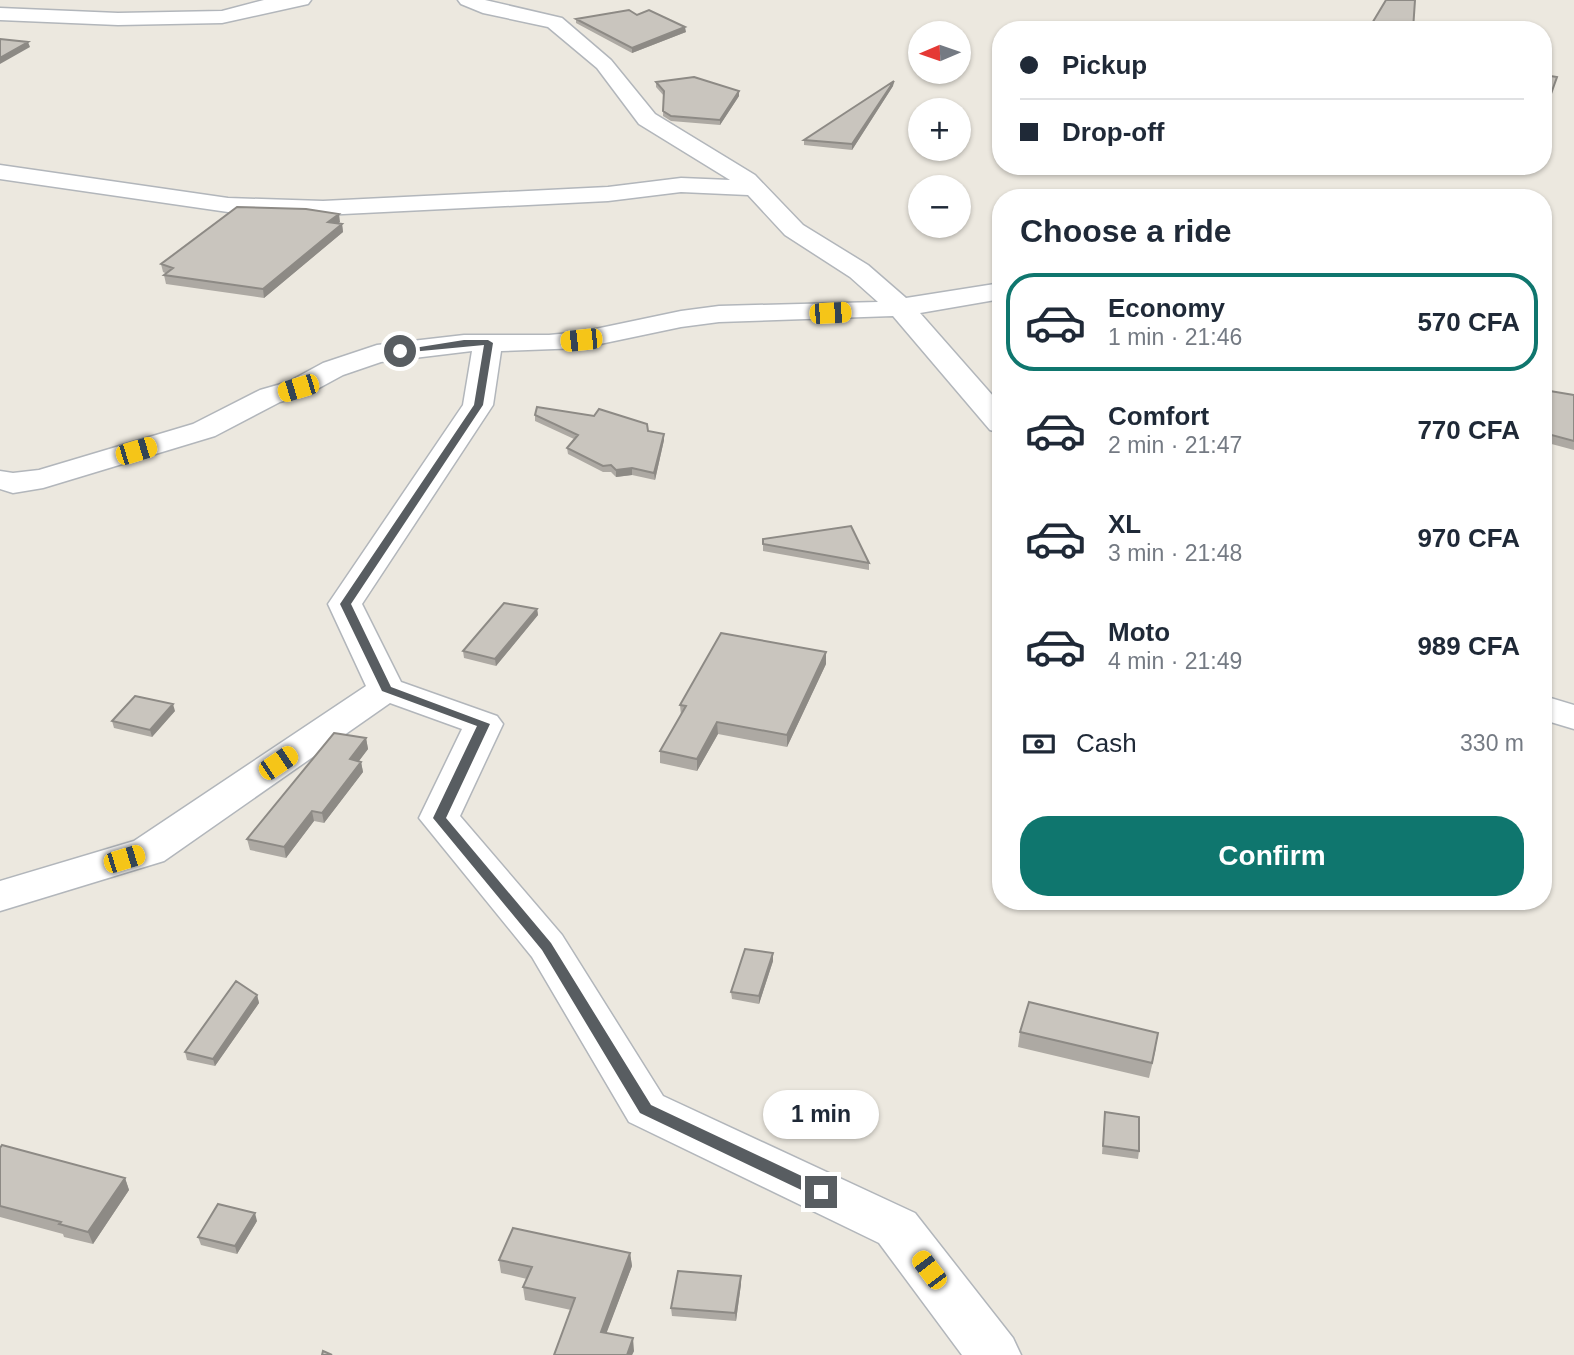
<!DOCTYPE html>
<html lang="en">
<head>
<meta charset="utf-8">
<style>
	body { margin:0; font-family:Helvetica,sans-serif; background:#f2f2f3; color:#1f2937; height:100vh; display:flex; flex-direction:column; font-size:26px; white-space:nowrap }
	* { box-sizing:border-box; margin:0 }
	p { font-size:23px; color:#747a83 }
	.icon { flex:none; width:38px; height:38px; fill:none; stroke:currentColor; stroke-width:2; stroke-linecap:round; stroke-linejoin:round }
	.map { position:relative; flex:1; overflow:hidden }
	.panel { position:absolute; left:992px; top:189px; width:560px; height:721px; display:flex; flex-direction:column; background:#fff; border-radius:28px; box-shadow:0 2px 5px #0004 }
	.panel>* { flex:none }
	.guide { position:absolute; left:992px; top:21px; width:560px; height:154px; border-radius:28px; box-shadow:0 2px 5px #0004; display:grid; align-content:center; height:154px; padding:0 28px; background:#fff }
	.needle { width:46px; rotate:268deg }
	.fabs { position:absolute; left:908px; top:21px; display:grid; gap:14px }
	.fabs a { display:grid; place-items:center; width:63px; height:63px; border-radius:50%; background:#fff; box-shadow:0 2px 5px #0004; font-size:35px }
	.end { position:absolute; width:32px; height:32px; margin:-16px; border:9px solid #585d61; background:#fff; box-shadow:0 0 0 4px #fff }
	.from { border-radius:50% }
	.bubble { position:absolute; height:49px; border-radius:24px; background:#fff; box-shadow:0 2px 5px #0004; font-size:23px; font-weight:700; line-height:49px; text-align:center }
	.car { position:absolute; width:21px; height:42px; margin:-21px -10px; border-radius:9px; box-shadow:0 0 5px 2px #0007; background:linear-gradient(#f5c518 24%,#345 0 40%,#f5c518 0 76%,#345 0 86%,#f5c518 0) }
	.guide b { display:flex; align-items:center; gap:24px; height:66px; font-size:26px }
	.guide b+b { border-top:2px solid #e0e1e3 }
	.guide i { width:18px; height:18px; background:#1f2937 }
	ul { padding:0; list-style:none }
	li { display:flex; align-items:center; gap:21px; height:98px; margin:0 14px 10px; padding:0 14px; border:4px solid transparent; border-radius:28px }
	li div { flex:1 }
	li b { display:block; font-size:26px }
	li em { font-style:normal; font-weight:700 }
	li.selected { border-color:#0f766e }
	li>.icon { width:63px; height:63px; stroke-width:1.5 }
	h2 { padding:0 28px; font-size:32px; line-height:84px }
	.pay { display:flex; align-items:center; gap:18px; height:77px; padding:0 28px; font-size:26px }
	.pay p { margin-inline-start:auto }
	.primary-button { display:flex; gap:14px; margin-top:auto; padding:14px 28px }
	.primary-button a { flex:1; height:80px; border-radius:28px; background:#0f766e; color:#fff; font-size:28px; font-weight:700; line-height:80px; text-align:center }
	.map>svg:first-child { display:block }
	.lines { fill:none; stroke-linecap:round; stroke-linejoin:round }
	.minor-casing { stroke:#b2b6bb; stroke-width:3 }
	.minor { fill:#fff; fill-rule:evenodd }
	.wall { fill:#ada9a3 }
	.shaded-wall { fill:#8d8a85 }
	.building { fill:#c9c5be; stroke:#8d8a85; stroke-width:2 }
	.route { fill:#585d61 }
</style>
</head>
<body>
<div class="map">
<svg width="1574" height="1355" viewBox="0 0 1574 1355">
	<rect width="100%" height="100%" fill="#ece8df"/>
	<g class="lines">
		<defs>
			<path id="minor" d="M264 0H311L308 4 222 23 118 25 0 20V8L118 13 222 11Z
				M458 0H485L562 18 611 60 655 114 755 175 803 225 868 265 906 298 1001 283V299L920 313 1001 405V433L990 430 893 316 719 322 681 327 581 348 501 351 493 405 362 604 401 682 497 716 503 724 460 816 562 935 663 1096 915 1213 1013 1338 1021 1355H962L879 1243 629 1122 532 957 419 818 462 729 390 703 164 861 0 911V881L134 841 366 686 328 604 463 405 472 351 381 362 343 375 308 394 280 402 215 436 43 488 13 493 0 489V471L13 473 39 470 193 424 260 390 288 382 323 363 377 345 464 335H549L581 332 681 311 719 306 878 302 850 277 785 235 748 195 681 192 608 201 323 215 228 212 0 179V165L228 198 323 201 608 187 681 178 730 180 639 124 597 68 548 27 483 13 461 4Z
				M1544 696 1574 705V729L1544 720Z"/>
		</defs>
		<!-- minor casing -->
		<use href="#minor" class="minor-casing"/>
		<!-- minor -->
		<use href="#minor" class="minor"/>
	</g>
	<!-- wall -->
	<path class="wall" d="M637 15 686 32 632 53 576 23V19Z
		M894 81 893 86 852 150 804 145V140Z
		M656 82 739 91V96L720 125 671 121 663 116 664 96 656 87Z
		M340 222 338 223 342 224 343 232 264 298 166 284 164 275 167 274 163 272 161 264Z
		M1544 390 1574 395V450L1544 442Z
		M535 415 648 431 664 440 655 480 632 475 616 477 611 472H603L568 454 567 448 574 439 535 421Z
		M763 539 869 563V570L763 551Z
		M537 609 538 615 496 666 464 658 463 651Z
		M826 664 787 747 718 734 697 771 660 763V751L681 715 680 705Z
		M175 711 152 737 114 728 112 721Z
		M366 738 368 749 359 761 361 762 363 772 324 823 314 821 286 858 250 850 247 839Z
		M773 953V961L759 1004 732 999 731 992Z
		M257 995 259 1003 215 1066 187 1060 185 1052Z
		M1020 1032 1156 1048 1149 1078 1018 1047Z
		M1105 1112 1139 1151 1138 1159 1102 1154Z
		M0 1148 125 1178 129 1190 93 1244 64 1237 63 1234 0 1217Z
		M257 1221 237 1254 201 1245 198 1237Z
		M630 1253 632 1266 606 1333 634 1351 632 1355H554L571 1310 525 1300 523 1287 527 1279 501 1273 499 1260Z
		M741 1276V1284L736 1321 672 1316 671 1308Z"/>
	<!-- shaded-wall -->
	<path class="shaded-wall" d="M685 27 686 32 632 53V48Z
		M28 42 30 47 0 64V58Z
		M894 81 893 86 852 150V144Z
		M739 91V96L720 125V120Z
		M339 214 340 222 330 230 328 222Z
		M342 224 343 232 264 298 263 289Z
		M664 434V440L655 480 654 473Z
		M632 468V475L616 477V470Z
		M537 609 538 615 496 666 495 659Z
		M826 652V664L787 747V735Z
		M173 704 175 711 152 737 150 730Z
		M717 722 718 734 697 771V759Z
		M366 738 368 749 352 770 350 759Z
		M361 762 363 772 324 823 322 813Z
		M312 811 314 821 286 858 284 847Z
		M773 953V961L759 1004V996Z
		M257 995 259 1003 215 1066 213 1059Z
		M125 1178 129 1190 93 1244 88 1232Z
		M255 1213 257 1221 237 1254 235 1246Z
		M630 1253 632 1266 602 1345 601 1332Z
		M741 1276V1284L736 1321 735 1313Z
		M633 1338 634 1351 632 1355H627Z"/>
	<!-- building -->
	<path class="building" d="M1386 0H1415L1413 30H1368Z
		M629 10 637 15 649 10 685 27 632 48 576 19Z
		M0 39 28 42 0 58Z
		M1544 75 1557 77 1547 105H1544Z
		M694 77 739 91 720 120 671 116 663 111 664 91 656 82Z
		M894 81 852 144 804 140 845 113Z
		M237 207 306 209 339 214 328 222 342 224 263 289 164 275 173 268 161 264Z
		M1544 390 1574 395V441L1544 433Z
		M537 407 594 416 599 409 647 424 648 431 664 434 654 473 632 468 616 470 611 465 603 466 567 448 578 435 535 415Z
		M851 526 869 563 763 544V539Z
		M504 603 537 609 495 659 463 651Z
		M721 633 826 652 787 735 717 722 697 759 660 751 686 706 680 705Z
		M135 696 173 704 150 730 112 721Z
		M334 733 366 738 350 759 361 762 322 813 312 811 284 847 247 839Z
		M745 949 773 953 759 996 731 992Z
		M236 981 257 995 213 1059 185 1052Z
		M1029 1002 1158 1033 1152 1063 1020 1032Z
		M1105 1112 1139 1117V1151L1103 1146Z
		M2 1145 125 1178 88 1232 59 1224 61 1222 0 1206V1148Z
		M218 1204 255 1213 235 1246 198 1237Z
		M513 1228 630 1253 601 1332 633 1338 627 1355H554L575 1298 523 1287 532 1267 499 1260Z
		M678 1271 741 1276 735 1313 671 1308Z
		M323 1351 332 1355H322Z"/>
	<!-- route -->
	<path class="route" d="M464 340H488L493 343 483 405 351 604 391 687 490 724 446 818 551 943 651 1105 827 1188 829 1192 827 1197H816L640 1113 542 950 433 818 477 726 382 691 340 604 474 405 484 345 400 353 395 351Z"/>
</svg>
<div class="fabs">
<a><svg class="needle" viewBox="-14 -14 28 28"><path d="M0-13l5 13h-10z" fill="#e53935"/><path d="M0 13l5-13h-10z" fill="#747a83"/></svg></a>
<a>+</a>
<a>−</a>
</div>
<i class="end from" style="left:400px;top:351px"></i>
<i class="end" style="left:821px;top:1192px"></i>
<div class="bubble" style="left:763px;top:1090px;width:116px">1 min</div>
<i class="car" style="left:830px;top:313px;rotate:87deg"></i>
<i class="car" style="left:581px;top:340px;rotate:264deg"></i>
<i class="car" style="left:298px;top:388px;rotate:253deg"></i>
<i class="car" style="left:136px;top:451px;rotate:73deg"></i>
<i class="car" style="left:278px;top:763px;rotate:56deg"></i>
<i class="car" style="left:124px;top:859px;rotate:73deg"></i>
<i class="car" style="left:929px;top:1270px;rotate:323deg"></i>
<div class="guide">
<b><i class="from"></i>Pickup</b>
<b><i></i>Drop-off</b>
</div>
<section class="panel">
<h2>Choose a ride</h2>
<ul>
<li class="selected"><svg class="icon" aria-label="car" viewBox="0 0 24 24"><path d="M5 17H2v-5l4-1 3-4h7l3 4 3 1v5h-3M9 17h6M6 11h13"/><circle cx="7" cy="17" r="2"/><circle cx="17" cy="17" r="2"/></svg><div><b>Economy</b><p>1 min · 21:46</p></div><em>570 CFA</em></li>
<li><svg class="icon" aria-label="car" viewBox="0 0 24 24"><path d="M5 17H2v-5l4-1 3-4h7l3 4 3 1v5h-3M9 17h6M6 11h13"/><circle cx="7" cy="17" r="2"/><circle cx="17" cy="17" r="2"/></svg><div><b>Comfort</b><p>2 min · 21:47</p></div><em>770 CFA</em></li>
<li><svg class="icon" aria-label="car" viewBox="0 0 24 24"><path d="M5 17H2v-5l4-1 3-4h7l3 4 3 1v5h-3M9 17h6M6 11h13"/><circle cx="7" cy="17" r="2"/><circle cx="17" cy="17" r="2"/></svg><div><b>XL</b><p>3 min · 21:48</p></div><em>970 CFA</em></li>
<li><svg class="icon" aria-label="car" viewBox="0 0 24 24"><path d="M5 17H2v-5l4-1 3-4h7l3 4 3 1v5h-3M9 17h6M6 11h13"/><circle cx="7" cy="17" r="2"/><circle cx="17" cy="17" r="2"/></svg><div><b>Moto</b><p>4 min · 21:49</p></div><em>989 CFA</em></li>
</ul>
<div class="pay"><svg class="icon" aria-label="cash" viewBox="0 0 24 24"><path d="M3 7h18v10H3z"/><circle cx="12" cy="12" r="2"/></svg>Cash<p>330 m</p></div>
<div class="primary-button"><a>Confirm</a></div>
</section>
</div>
</body>
</html>
